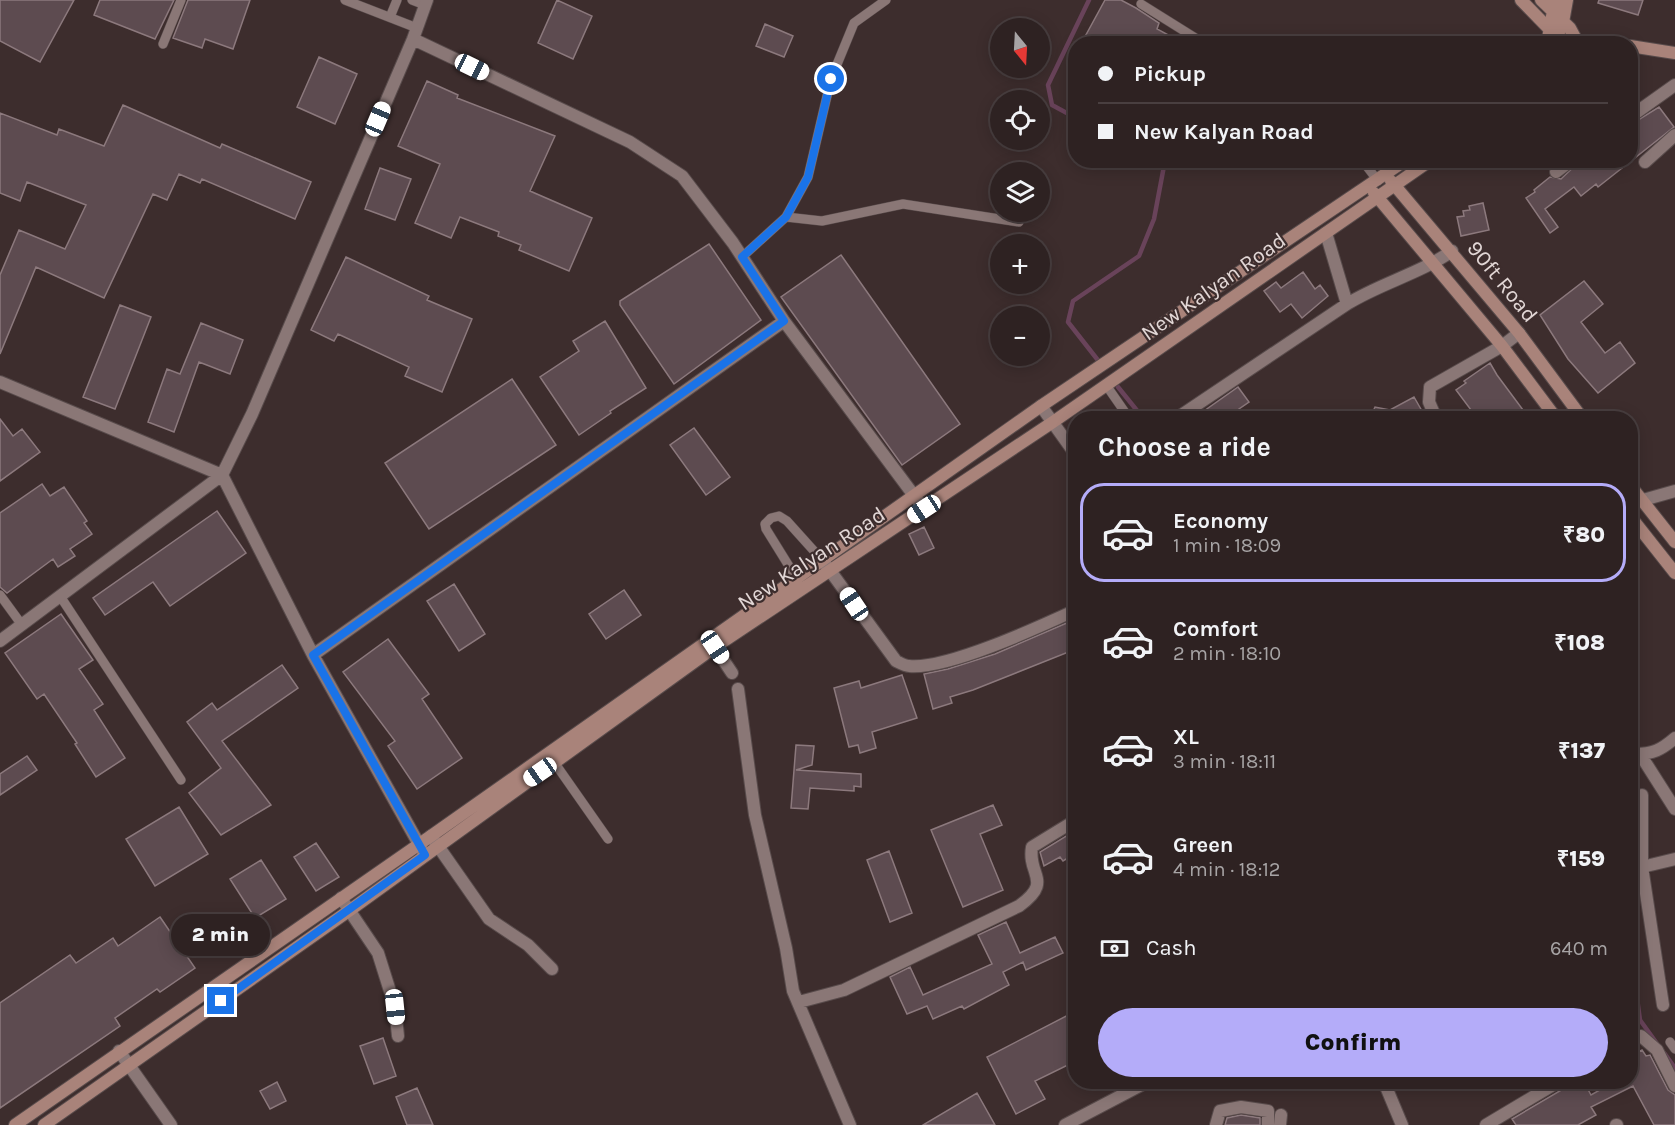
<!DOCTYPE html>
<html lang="en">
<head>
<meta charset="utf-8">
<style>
	body { margin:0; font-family:Karla,sans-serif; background:#3a2f2f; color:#f1f3f6; height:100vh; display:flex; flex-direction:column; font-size:22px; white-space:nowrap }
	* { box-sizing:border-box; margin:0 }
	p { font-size:20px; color:#a7a4a5 }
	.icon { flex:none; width:33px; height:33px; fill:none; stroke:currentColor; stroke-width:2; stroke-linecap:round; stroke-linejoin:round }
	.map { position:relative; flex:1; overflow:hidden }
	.sheet { position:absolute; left:1068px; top:411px; width:570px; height:678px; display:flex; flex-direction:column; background:#2e2222; border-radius:24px; box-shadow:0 3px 15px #0003,0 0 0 2px #493f40 }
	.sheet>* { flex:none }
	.guide { position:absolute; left:1068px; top:36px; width:570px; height:132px; border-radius:24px; box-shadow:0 3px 15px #0003,0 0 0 2px #493f40; display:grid; align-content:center; height:132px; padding:0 30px; background:#2e2222 }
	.needle { width:39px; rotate:162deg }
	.tools { position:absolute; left:990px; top:18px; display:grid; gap:12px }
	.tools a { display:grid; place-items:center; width:60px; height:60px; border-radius:50%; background:#2e2222; box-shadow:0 3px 15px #0003,0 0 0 2px #493f40; font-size:30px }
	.end { position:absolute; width:27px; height:27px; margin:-14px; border:8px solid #1a73e8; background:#fff; box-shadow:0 0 0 3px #fff }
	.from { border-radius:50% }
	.bubble { position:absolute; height:42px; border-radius:21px; background:#2e2222; box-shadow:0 3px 15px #0003,0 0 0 2px #493f40; font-size:20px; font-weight:800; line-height:42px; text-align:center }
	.car { position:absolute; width:18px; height:36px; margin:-18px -9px; border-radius:8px; box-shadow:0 0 4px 2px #0007; background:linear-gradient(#fff 24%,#345 0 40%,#fff 0 76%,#345 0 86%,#fff 0) }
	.guide b { display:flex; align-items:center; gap:21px; height:57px; font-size:22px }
	.guide b+b { border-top:2px solid #493f40 }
	.guide i { width:15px; height:15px; background:#f1f3f6 }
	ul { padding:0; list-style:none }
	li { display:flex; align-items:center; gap:18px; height:99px; margin:0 12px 9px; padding:0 18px; border:3px solid transparent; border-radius:24px }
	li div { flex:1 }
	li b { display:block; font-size:22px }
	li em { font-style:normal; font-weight:800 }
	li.active { border-color:#b4acf9 }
	li>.icon { width:54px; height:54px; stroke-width:1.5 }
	h2 { padding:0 30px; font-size:27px; line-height:72px }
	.pay { display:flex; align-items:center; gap:15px; height:66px; padding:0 30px; font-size:22px }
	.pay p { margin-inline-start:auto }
	.cta { display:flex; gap:12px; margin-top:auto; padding:12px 30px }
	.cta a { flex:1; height:69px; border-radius:36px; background:#b4acf9; color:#111; font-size:24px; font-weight:800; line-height:69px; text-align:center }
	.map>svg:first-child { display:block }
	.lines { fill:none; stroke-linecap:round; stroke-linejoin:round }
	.stream { stroke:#69435a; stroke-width:4.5 }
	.building { fill:#5d4b50; stroke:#8c797d; stroke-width:1.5 }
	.lane-casing { stroke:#584b4b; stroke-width:10 }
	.street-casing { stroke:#584b4b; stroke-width:14 }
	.secondary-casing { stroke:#584b4b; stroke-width:14 }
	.lane { stroke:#8a7776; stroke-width:9 }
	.street { stroke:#8a7776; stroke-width:12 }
	.secondary { stroke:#a9837a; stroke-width:12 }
	.route { stroke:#1a73e8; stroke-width:8 }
	.labels { text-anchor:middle; stroke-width:4.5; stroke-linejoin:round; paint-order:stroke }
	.street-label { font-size:22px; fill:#e2d7d6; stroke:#3d2d2d }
</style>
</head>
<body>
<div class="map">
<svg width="1675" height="1125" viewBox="0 0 1675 1125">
	<rect width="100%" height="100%" fill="#3d2d2d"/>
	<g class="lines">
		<!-- stream -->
		<path class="stream" d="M1076 118 1052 105 1048 85 1089 0
			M1097 359 1068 322 1073 301 1139 256 1154 219 1164 166 1153 160
			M1118 387 1143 418
			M1630 946 1640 1020 1658 1045
			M1665 1054 1675 1068"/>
	</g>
	<!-- building -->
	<path class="building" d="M0 0H74L40 62 0 41Z
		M100 0H174L155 39 94 15Z
		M188 0H250L233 49 205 39 202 48 173 38Z
		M557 0 592 16 573 59 538 43Z
		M1105 0H1121L1136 8 1159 23 1157 29 1185 44H1081Z
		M1599 0H1643L1638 15 1598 3Z
		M765 24 793 36 784 57 756 46Z
		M319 57 357 74 335 124 297 107Z
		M427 81 458 95 457 98 555 136 530 191 592 218 569 271 519 250 521 245 498 236 499 232 460 217 451 238 415 223 440 164 398 146Z
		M123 105 220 148 222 144 311 182 295 219 202 179 200 183 179 174 167 200 153 194 104 298 36 267 0 354V275L19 230 65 249 86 205 27 182 20 201 0 193V113L57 135 59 129 104 146Z
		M1659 107 1674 127 1598 187 1596 184 1581 196 1574 187 1545 209 1558 227 1550 233 1526 198 1535 192 1534 190 1550 177 1561 179 1581 160H1630V125Z
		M380 168 411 179 395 220 365 209Z
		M1483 203 1489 230 1461 236 1457 217 1464 216 1463 211 1470 210 1469 206Z
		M709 244 761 320 674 384 620 305V301Z
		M841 255 960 424 902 465 781 297Z
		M346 257 429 296 427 300 472 319 442 392 405 376 409 367 338 334 334 341 311 330Z
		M1303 272 1315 289 1320 285 1328 296 1302 318 1291 304 1280 312 1264 291 1276 282 1281 288Z
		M1584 281 1603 304 1581 322 1605 353 1620 342 1635 363 1598 393 1568 359 1540 315Z
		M120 305 151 317 115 409 83 397Z
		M605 321 646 388 610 411 611 413 579 435 540 377 579 351 573 341Z
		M201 323 243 340 230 374 199 362 174 432 148 422 167 369 180 374Z
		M1490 363 1497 375 1529 418H1477L1456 390 1466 383 1464 381Z
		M512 379 556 445 429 529 385 463Z
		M1238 387 1249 402 1239 409 1241 413 1234 418H1194Z
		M1414 397 1426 418H1370L1375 407 1390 410Z
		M0 419 13 436 22 429 40 452 0 481Z
		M694 428 730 477 706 495 670 445Z
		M42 484 50 496 64 487 87 521 84 523 92 534 70 549 75 556 58 567 53 559 7 593 0 587V513Z
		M217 511 246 553 170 606 153 582 105 615 93 598Z
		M924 527 934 548 919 555 909 534Z
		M454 584 485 634 459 651 427 601Z
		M624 590 641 615 606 639 589 614Z
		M61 614 93 660 79 669 103 704 94 710 125 758 96 777 75 744 77 743 44 694 37 699 5 653Z
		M1076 619V649L973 690 950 697 952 703 933 709 924 674 948 669 995 654Z
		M388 639 429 694 422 699 462 758 417 789 388 746 395 741 343 672Z
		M282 665 298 688 222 741 271 805 221 835 189 793 221 768 187 722 212 703 217 710Z
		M902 675 917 718 872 732 876 748 860 753 858 745 849 747 834 688 859 681 861 688Z
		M796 745 814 746 812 765 796 770 861 774V787L854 786V791L810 788 808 809 791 808Z
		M27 756 37 770 0 795V774Z
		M993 805 1002 825 980 834 1003 890 963 907 931 830Z
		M179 807 208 854 155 886 126 839Z
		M1076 830V853L1063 861 1060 857 1044 866 1040 852Z
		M316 843 339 877 316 891 294 857Z
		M889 851 912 913 890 922 867 860Z
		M261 860 286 899 255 918 230 879Z
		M160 917 195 968 160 992 157 989 115 1018 120 1026 0 1108V1003L70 955 76 963 113 938 118 946Z
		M1006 922 1020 953 1055 937 1063 953 1026 970 1023 962 1003 972 1009 985 964 1009 962 1006 933 1019 927 1006 907 1014 890 977 910 967 923 995 992 964 978 935Z
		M1076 1011V1061L1035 1081 1045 1099 1016 1114 987 1057Z
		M383 1038 396 1076 374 1084 360 1046Z
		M1642 1050 1646 1056 1650 1055 1668 1090 1675 1095V1125H1654L1633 1086 1591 1107 1596 1115 1578 1125H1516L1512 1119 1575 1082 1580 1087 1585 1084 1591 1095 1614 1082H1630V1056Z
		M277 1082 286 1101 270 1109 260 1091Z
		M417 1088 433 1125H407L396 1097Z
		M977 1093 995 1125H923Z
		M1241 1115 1260 1118V1125H1225L1227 1118Z"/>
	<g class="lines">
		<defs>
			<path id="lane" d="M345 0 417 28
				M412 0 425 5
				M1141 4 1205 44
				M390 17 397 0
				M163 44 181 0
				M1362 160 1378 181
				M786 217 822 221 903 204 1019 222
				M742 257 786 217 808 177 831 79 854 23 886 0
				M1106 385 1129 418
				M797 579 766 529 765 524 771 518 779 516 787 521 823 561
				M0 595 22 625
				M60 596 181 780
				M554 762 608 839
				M1670 1042 1675 1049"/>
			<path id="street" d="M413 39 630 142 682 176 733 243 784 321
				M1630 117 1675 85
				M1645 162 1675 135
				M1556 172 1572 160
				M1326 233 1347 304
				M0 382 222 475 313 655 425 855
				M1041 406 1076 455
				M1177 418 1347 304C1381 283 1419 274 1452 251
				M1436 418 1429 402 1430 387 1502 346 1519 333
				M1643 500 1675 491
				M823 561 896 661C900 663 905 666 909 666 946 670 1039 627 1076 610
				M710 640 732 673
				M0 641 222 475 252 414 413 39 427 0
				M313 655 784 321 924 509
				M738 689 755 815 786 948 793 991 850 1125
				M1635 754C1653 754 1661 750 1675 738
				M1630 765 1640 754 1675 809
				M1642 795V867
				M431 836 489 919 528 945 552 969
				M341 898 378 953 395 1007 398 1036
				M799 1002 844 990 1019 906C1054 881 1027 875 1032 847L1076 820
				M1663 1005 1642 867 1675 859
				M1630 1040 1641 1036 1657 1050 1675 1086
				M119 1051 171 1125
				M1384 1082 1402 1125
				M1065 1125 1147 1082
				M1216 1125 1220 1111 1241 1107 1268 1111V1125
				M1280 1125 1281 1115
				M1486 1125 1558 1082
				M1616 1125H1617"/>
			<path id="secondary" d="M1521 0 1559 39 1614 44
				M1541 0 1570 28 1577 41
				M1562 28 1567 0
				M1547 44 1555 0
				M1630 46 1675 53
				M1391 181 1519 333 1582 418
				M1374 193 1502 346 1556 418
				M1630 485 1675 542
				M1630 516 1675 573
				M15 1125 431 836 1041 406 1406 160
				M44 1125 350 910 715 647 1053 422 1431 160"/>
		</defs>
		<!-- lane casing -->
		<use href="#lane" class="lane-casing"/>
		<!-- street casing -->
		<use href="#street" class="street-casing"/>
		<!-- secondary casing -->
		<use href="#secondary" class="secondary-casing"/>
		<!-- lane -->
		<use href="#lane" class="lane"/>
		<!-- street -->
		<use href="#street" class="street"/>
		<!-- secondary -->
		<use href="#secondary" class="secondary"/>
	</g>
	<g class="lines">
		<!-- route -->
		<path class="route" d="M221 1001 425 855 313 655 784 321 742 257 786 217 808 177 831 79"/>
	</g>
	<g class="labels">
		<!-- street labels -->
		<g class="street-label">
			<text transform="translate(1503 281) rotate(51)" y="8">90ft Road</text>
			<text transform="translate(1213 286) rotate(-35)" y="8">New Kalyan Road</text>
			<text transform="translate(811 558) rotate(-33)" y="8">New Kalyan Road</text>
		</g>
	</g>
</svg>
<div class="tools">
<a><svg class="needle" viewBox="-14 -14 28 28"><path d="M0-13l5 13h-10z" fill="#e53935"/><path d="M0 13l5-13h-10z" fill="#a7a4a5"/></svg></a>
<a><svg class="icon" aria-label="locate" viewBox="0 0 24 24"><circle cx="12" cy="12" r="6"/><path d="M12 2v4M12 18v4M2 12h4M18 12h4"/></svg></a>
<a><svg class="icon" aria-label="layers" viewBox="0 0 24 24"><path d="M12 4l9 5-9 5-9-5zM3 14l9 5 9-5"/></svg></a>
<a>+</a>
<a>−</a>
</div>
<i class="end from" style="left:831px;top:79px"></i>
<i class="end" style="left:221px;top:1001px"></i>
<div class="bubble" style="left:171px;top:914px;width:99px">2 min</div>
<i class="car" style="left:472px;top:67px;rotate:116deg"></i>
<i class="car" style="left:378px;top:119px;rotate:23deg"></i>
<i class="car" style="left:924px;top:509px;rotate:237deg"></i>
<i class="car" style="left:854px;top:604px;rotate:326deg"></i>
<i class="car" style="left:715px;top:647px;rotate:146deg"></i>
<i class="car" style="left:540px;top:772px;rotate:235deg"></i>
<i class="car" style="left:395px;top:1007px;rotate:174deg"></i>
<div class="guide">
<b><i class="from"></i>Pickup</b>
<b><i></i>New Kalyan Road</b>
</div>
<section class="sheet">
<h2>Choose a ride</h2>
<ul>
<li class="active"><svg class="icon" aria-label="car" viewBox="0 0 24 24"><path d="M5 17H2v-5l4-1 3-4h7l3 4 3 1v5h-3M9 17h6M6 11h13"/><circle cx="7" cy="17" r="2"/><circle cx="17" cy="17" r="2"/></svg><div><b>Economy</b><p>1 min · 18:09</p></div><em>₹80</em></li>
<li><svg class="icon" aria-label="car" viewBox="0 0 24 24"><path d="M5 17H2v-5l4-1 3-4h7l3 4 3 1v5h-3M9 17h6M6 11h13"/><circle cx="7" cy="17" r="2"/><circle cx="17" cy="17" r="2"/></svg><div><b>Comfort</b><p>2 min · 18:10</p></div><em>₹108</em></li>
<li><svg class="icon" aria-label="car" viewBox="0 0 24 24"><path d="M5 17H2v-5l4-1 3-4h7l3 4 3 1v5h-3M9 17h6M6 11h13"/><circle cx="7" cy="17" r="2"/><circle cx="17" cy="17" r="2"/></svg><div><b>XL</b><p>3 min · 18:11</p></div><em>₹137</em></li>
<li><svg class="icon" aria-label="car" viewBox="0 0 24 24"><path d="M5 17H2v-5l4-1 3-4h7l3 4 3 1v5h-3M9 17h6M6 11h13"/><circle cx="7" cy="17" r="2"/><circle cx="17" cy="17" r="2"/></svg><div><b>Green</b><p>4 min · 18:12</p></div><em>₹159</em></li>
</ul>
<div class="pay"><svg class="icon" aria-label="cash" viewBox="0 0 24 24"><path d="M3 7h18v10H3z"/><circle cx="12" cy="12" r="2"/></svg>Cash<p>640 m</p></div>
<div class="cta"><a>Confirm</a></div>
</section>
</div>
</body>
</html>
